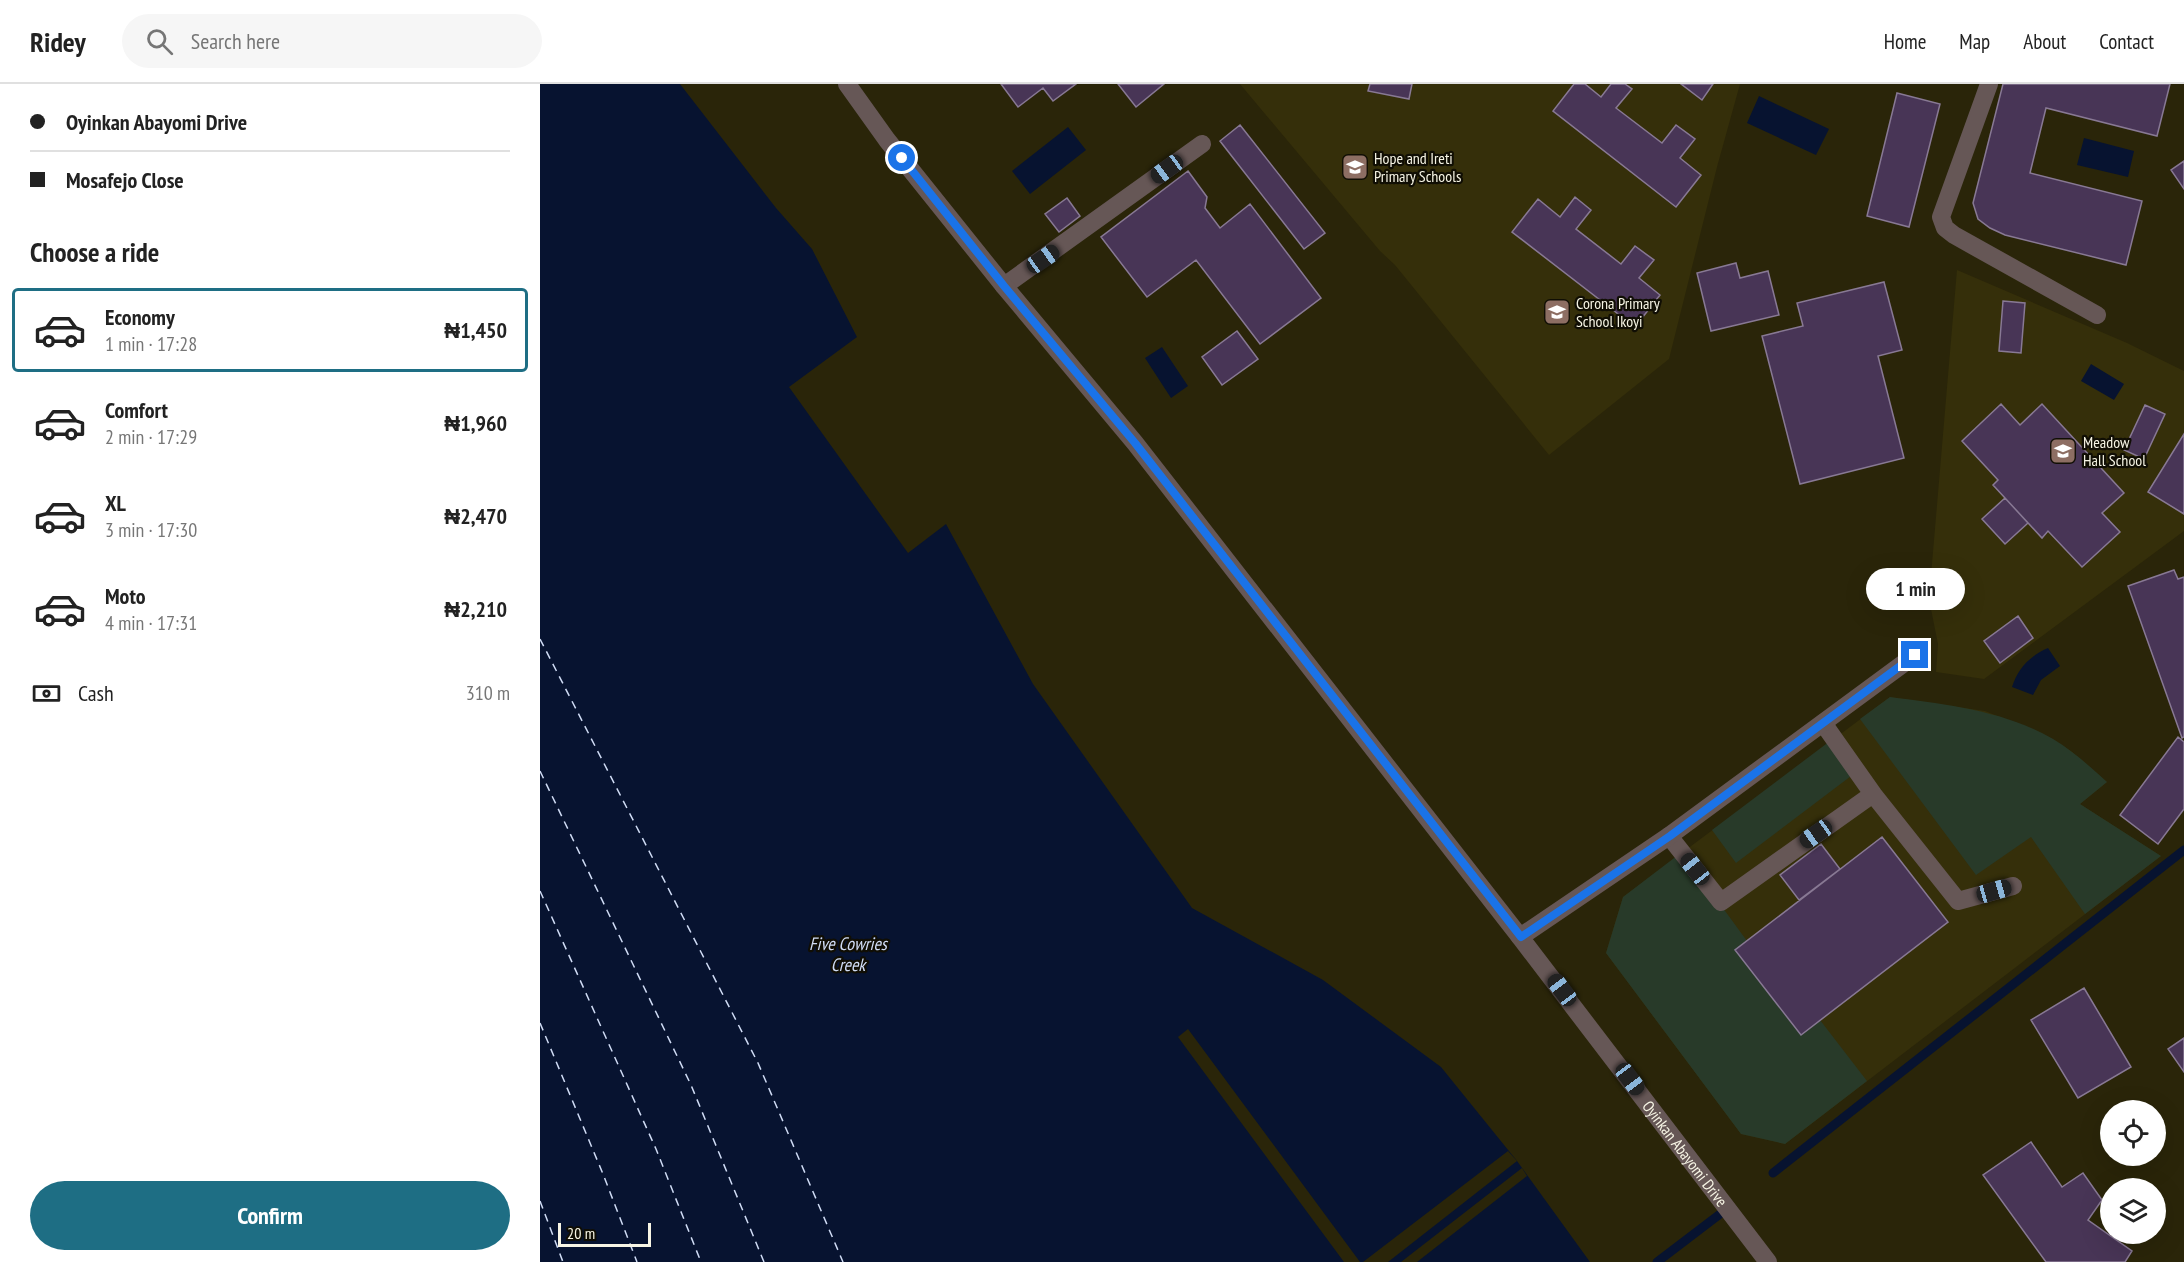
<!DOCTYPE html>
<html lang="en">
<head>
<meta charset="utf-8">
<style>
	body { margin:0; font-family:"PT Sans Narrow",sans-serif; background:#f6f6f6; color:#222; height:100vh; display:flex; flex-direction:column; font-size:22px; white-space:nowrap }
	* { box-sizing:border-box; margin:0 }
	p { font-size:20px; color:#767676 }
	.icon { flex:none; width:33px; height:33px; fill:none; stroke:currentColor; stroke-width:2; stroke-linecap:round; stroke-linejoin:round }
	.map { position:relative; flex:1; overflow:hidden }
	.details { display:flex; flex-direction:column; background:#fff; width:540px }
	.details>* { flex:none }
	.guide { display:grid; align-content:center; height:132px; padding:0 30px; background:#fff }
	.fabs { position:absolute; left:1560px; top:1016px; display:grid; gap:12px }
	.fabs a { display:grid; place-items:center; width:66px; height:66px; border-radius:50%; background:#fff; box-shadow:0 6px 24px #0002; font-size:30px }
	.scale { position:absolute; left:18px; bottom:15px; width:93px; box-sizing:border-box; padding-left:6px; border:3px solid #f7f5e5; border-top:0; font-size:16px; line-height:21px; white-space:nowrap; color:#f7f5e5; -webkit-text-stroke:4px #100e04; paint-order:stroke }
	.end { position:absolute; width:27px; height:27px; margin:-14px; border:8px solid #1a73e8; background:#fff; box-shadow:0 0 0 3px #fff }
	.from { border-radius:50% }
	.bubble { position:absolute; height:42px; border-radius:21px; background:#fff; box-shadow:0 6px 24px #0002; font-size:20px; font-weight:800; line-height:42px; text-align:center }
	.car { position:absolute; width:18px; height:36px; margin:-18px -9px; border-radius:8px; box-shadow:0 0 4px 2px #0007; background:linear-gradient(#222 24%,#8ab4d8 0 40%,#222 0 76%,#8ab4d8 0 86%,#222 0) }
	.guide b { display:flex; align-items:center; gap:21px; height:57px; font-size:22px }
	.guide b+b { border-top:2px solid #e0e0e0 }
	.guide i { width:15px; height:15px; background:#222 }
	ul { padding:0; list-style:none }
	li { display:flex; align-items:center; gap:18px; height:84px; margin:0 12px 9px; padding:0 18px; border:3px solid transparent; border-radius:6px }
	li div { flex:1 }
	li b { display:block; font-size:22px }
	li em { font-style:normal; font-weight:800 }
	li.on { border-color:#1e6e84 }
	li>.icon { width:54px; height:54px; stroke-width:1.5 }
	h2 { padding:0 30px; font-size:27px; line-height:72px }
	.pay { display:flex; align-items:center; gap:15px; height:66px; padding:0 30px; font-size:22px }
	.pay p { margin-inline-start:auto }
	.primary-button { display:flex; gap:12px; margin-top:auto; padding:12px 30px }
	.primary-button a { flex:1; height:69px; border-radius:36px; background:#1e6e84; color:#fff; font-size:24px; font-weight:800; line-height:69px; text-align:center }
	header { display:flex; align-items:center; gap:36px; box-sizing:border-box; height:84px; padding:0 30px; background:#fff; border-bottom:2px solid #e0e0e0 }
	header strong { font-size:28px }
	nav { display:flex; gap:33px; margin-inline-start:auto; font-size:21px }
	.search { width:420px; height:54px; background:#f6f6f6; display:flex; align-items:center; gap:15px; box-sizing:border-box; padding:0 21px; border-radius:33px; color:#767676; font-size:22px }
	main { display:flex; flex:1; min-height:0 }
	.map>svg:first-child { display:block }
	.built { fill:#352f0a }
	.green { fill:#283a29 }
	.water { fill:#071330 }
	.pier { fill:#2a2509 }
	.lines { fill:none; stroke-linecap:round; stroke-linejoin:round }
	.stream { stroke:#071330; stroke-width:9 }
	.ferry { stroke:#d0dcf5; stroke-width:1.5; stroke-dasharray:8 6; stroke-linecap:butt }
	.building { fill:#483556; stroke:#887994; stroke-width:1.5 }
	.service { stroke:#665756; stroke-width:18 }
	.minor { stroke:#665756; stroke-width:18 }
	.tertiary { stroke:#665756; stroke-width:18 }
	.route { stroke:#1a73e8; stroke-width:8 }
	.labels { text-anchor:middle; stroke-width:4.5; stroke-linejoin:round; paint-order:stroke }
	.poi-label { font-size:16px; fill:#f7f5e5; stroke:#100e04; text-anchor:start }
	.street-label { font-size:16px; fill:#f7f5e5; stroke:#100e04 }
	.water-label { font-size:18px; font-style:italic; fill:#d0dcf5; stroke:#100e04 }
</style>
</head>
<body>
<header>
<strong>Ridey</strong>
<div class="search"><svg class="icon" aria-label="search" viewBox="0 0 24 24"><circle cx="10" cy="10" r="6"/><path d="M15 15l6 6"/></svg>Search here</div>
<nav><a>Home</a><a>Map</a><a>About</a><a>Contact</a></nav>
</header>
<main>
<section class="details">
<div class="guide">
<b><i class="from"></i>Oyinkan Abayomi Drive</b>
<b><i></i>Mosafejo Close</b>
</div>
<h2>Choose a ride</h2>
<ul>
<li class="on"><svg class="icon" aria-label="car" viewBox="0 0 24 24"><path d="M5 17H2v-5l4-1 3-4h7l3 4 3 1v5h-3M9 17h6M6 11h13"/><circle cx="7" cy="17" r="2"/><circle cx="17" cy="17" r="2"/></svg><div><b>Economy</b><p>1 min · 17:28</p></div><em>₦1,450</em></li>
<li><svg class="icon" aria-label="car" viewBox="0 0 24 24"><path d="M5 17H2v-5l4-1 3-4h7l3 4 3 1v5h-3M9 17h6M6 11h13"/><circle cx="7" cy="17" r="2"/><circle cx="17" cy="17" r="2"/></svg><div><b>Comfort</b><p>2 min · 17:29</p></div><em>₦1,960</em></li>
<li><svg class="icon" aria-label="car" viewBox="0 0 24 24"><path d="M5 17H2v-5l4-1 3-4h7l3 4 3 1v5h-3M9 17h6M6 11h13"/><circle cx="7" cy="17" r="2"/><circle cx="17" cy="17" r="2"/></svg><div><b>XL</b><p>3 min · 17:30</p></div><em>₦2,470</em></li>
<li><svg class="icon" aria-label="car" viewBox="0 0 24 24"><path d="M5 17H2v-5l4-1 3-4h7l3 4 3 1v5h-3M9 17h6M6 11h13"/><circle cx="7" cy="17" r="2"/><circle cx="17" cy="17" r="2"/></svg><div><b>Moto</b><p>4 min · 17:31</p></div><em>₦2,210</em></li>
</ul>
<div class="pay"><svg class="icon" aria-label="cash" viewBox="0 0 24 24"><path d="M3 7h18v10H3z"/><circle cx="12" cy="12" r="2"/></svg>Cash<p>310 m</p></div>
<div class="primary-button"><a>Confirm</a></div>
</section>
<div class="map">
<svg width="1644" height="1178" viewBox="0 0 1644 1178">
	<rect width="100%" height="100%" fill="#2a2509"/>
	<!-- built -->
	<path class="built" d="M700 0H1200L1177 83 1129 275 1009 371 855 181 840 167Z
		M1417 186 1587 259 1644 287V447L1444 595 1396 588 1398 560 1389 515Z
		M1350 613 1445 627 1507 652 1531 667 1567 698 1540 720 1621 772 1245 1060 1201 1050 1066 869 1083 813Z"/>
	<!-- green -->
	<path class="green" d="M1350 613C1411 621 1481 628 1532 668 1544 677 1556 688 1567 698L1540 720 1621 772 1545 830 1491 753 1436 791 1320 635Z
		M1294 654 1319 686 1196 779 1172 746Z
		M1142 768 1207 857 1196 866 1280 936 1327 997 1245 1060 1201 1050 1066 869 1083 813Z"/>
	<!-- water -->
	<path class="water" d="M0 0H140L236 124 272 165 317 253 249 303 368 469 406 440 493 600 652 824 783 896 901 983 977 1077 1050 1178H0Z
		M1219 12 1289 45 1276 71 1207 39Z
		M528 43 546 66 490 110 472 87Z
		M1544 54 1594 67 1588 93 1537 81Z
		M622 263 648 302 631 314 605 274Z
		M1551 280 1584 300 1574 316 1541 297Z
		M1508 564 1520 582 1501 596 1493 611 1472 603C1478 584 1490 572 1508 564Z"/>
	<!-- pier -->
	<path class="pier" d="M648 945 820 1178H804L638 953Z
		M968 1067 977 1077 848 1178H823Z
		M982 1084 987 1092 877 1178H861Z"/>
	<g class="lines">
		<!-- stream -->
		<path class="stream" d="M1233 1089 1644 766
			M1117 1178 1184 1127"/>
		<!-- ferry -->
		<path class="ferry" d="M0 555 218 979 303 1178
			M0 687 151 1001 224 1178
			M0 807 116 1065 161 1178
			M0 939 63 1090 97 1178
			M0 1117 23 1178"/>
	</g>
	<!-- building -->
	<path class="building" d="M461 0H536L513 17 503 4 478 23Z
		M578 0H624L596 23Z
		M830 0H872L869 15 828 7Z
		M1034 0H1045L1061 13 1071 0H1085L1092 5 1076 24 1122 59 1136 41 1155 55 1140 74 1161 91 1136 123 1013 27Z
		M1141 0H1173L1162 16Z
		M1463 0H1630L1617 52 1506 24 1490 89 1602 117 1586 181 1465 151 1450 144 1438 135 1433 119Z
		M1357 9 1400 20 1369 143 1327 132Z
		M700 41 785 149 764 165 680 57Z
		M1644 77V105L1631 86Z
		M648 87 667 113 665 124 680 144 710 120 781 214 720 260 656 176 607 213 561 153Z
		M1035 113 1051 126 1036 145 1081 180 1095 162 1114 176 1099 194 1120 211 1095 243 972 148 998 115 1020 133Z
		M527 114 540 132 519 148 505 130Z
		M1196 179 1200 194 1228 187 1239 231 1171 247 1157 189Z
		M1344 198 1362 266 1338 272 1364 374 1260 400 1222 252 1263 242 1257 219Z
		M1463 217 1485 219 1481 269 1459 267Z
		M697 247 718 275 682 301 662 273Z
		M1461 320 1480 341 1502 320 1584 409 1562 429 1580 448 1542 483 1508 447 1502 454 1453 401 1458 396 1422 357Z
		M1605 321 1625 330 1604 375 1584 366Z
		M1644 350V430L1608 408Z
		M1465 414 1488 439 1465 460 1442 435Z
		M1634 486 1638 495 1644 493V653L1642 654 1588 502Z
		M1478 532 1493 554 1460 579 1444 557Z
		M1638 653 1644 658V725L1618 760 1580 731Z
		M1342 753 1408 838 1261 951 1195 866Z
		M1281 760 1300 785 1259 816 1240 791Z
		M1544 904 1591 983 1538 1014 1491 936Z
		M1644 954V988L1628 965Z
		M1491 1058 1522 1103 1543 1089 1562 1116 1548 1136 1592 1167 1585 1178H1506L1443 1091Z"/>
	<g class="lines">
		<!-- service -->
		<path class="service" d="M1449 0 1401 133 1405 144 1414 151 1557 231
			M464 202 662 60
			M1333 710 1418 817 1473 802
			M1129 752 1181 818 1333 710 1283 639"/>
		<!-- minor -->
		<path class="minor" d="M980 853 1129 752 1375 571"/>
		<!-- tertiary -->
		<path class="tertiary" id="s1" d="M307 0 347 56 464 202 595 359 980 853 1228 1178"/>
	</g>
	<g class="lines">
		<!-- route -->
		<path class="route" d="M362 74 464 202 595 359 981 853 1130 752 1375 571"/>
	</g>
	<!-- icons -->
	<defs>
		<symbol id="school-square" viewBox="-11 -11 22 22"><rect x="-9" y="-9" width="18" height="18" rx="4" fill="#8d6e63" stroke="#100e04"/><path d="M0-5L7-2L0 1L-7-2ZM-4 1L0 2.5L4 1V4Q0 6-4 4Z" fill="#fff"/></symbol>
	</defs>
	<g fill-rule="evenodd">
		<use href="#school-square" x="800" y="68" width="30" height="30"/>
		<use href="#school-square" x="1002" y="213" width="30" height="30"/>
		<use href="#school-square" x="1508" y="352" width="30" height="30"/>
	</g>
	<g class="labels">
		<!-- poi labels -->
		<g class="poi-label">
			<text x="834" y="80">Hope and Ireti<tspan x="834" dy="18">Primary Schools</tspan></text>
			<text x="1036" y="225">Corona Primary<tspan x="1036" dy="18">School Ikoyi</tspan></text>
			<text x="1543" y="364">Meadow<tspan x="1543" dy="18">Hall School</tspan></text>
		</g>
		<!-- street labels -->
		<g class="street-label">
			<text dy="6" stroke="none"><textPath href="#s1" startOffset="1359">Oyinkan Abayomi Drive</textPath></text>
		</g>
		<!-- water labels -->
		<g class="water-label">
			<text x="308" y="866">Five Cowries<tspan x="308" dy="21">Creek</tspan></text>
		</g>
	</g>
</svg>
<div class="fabs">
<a><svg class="icon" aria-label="locate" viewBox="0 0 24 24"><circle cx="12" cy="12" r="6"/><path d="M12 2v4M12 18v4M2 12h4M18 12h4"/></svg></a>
<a><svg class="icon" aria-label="layers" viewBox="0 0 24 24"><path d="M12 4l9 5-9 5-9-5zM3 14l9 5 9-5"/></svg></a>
</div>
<div class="scale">20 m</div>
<i class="end from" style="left:362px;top:74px"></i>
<i class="end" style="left:1375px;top:571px"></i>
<div class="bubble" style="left:1326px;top:484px;width:99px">1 min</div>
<i class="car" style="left:627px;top:85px;rotate:234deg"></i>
<i class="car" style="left:503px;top:175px;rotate:55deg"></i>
<i class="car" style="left:1276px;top:750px;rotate:235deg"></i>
<i class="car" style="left:1155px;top:785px;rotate:322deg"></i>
<i class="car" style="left:1454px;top:807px;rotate:74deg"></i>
<i class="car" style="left:1022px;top:906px;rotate:323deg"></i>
<i class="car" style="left:1090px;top:995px;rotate:143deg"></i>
</div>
</main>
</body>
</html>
